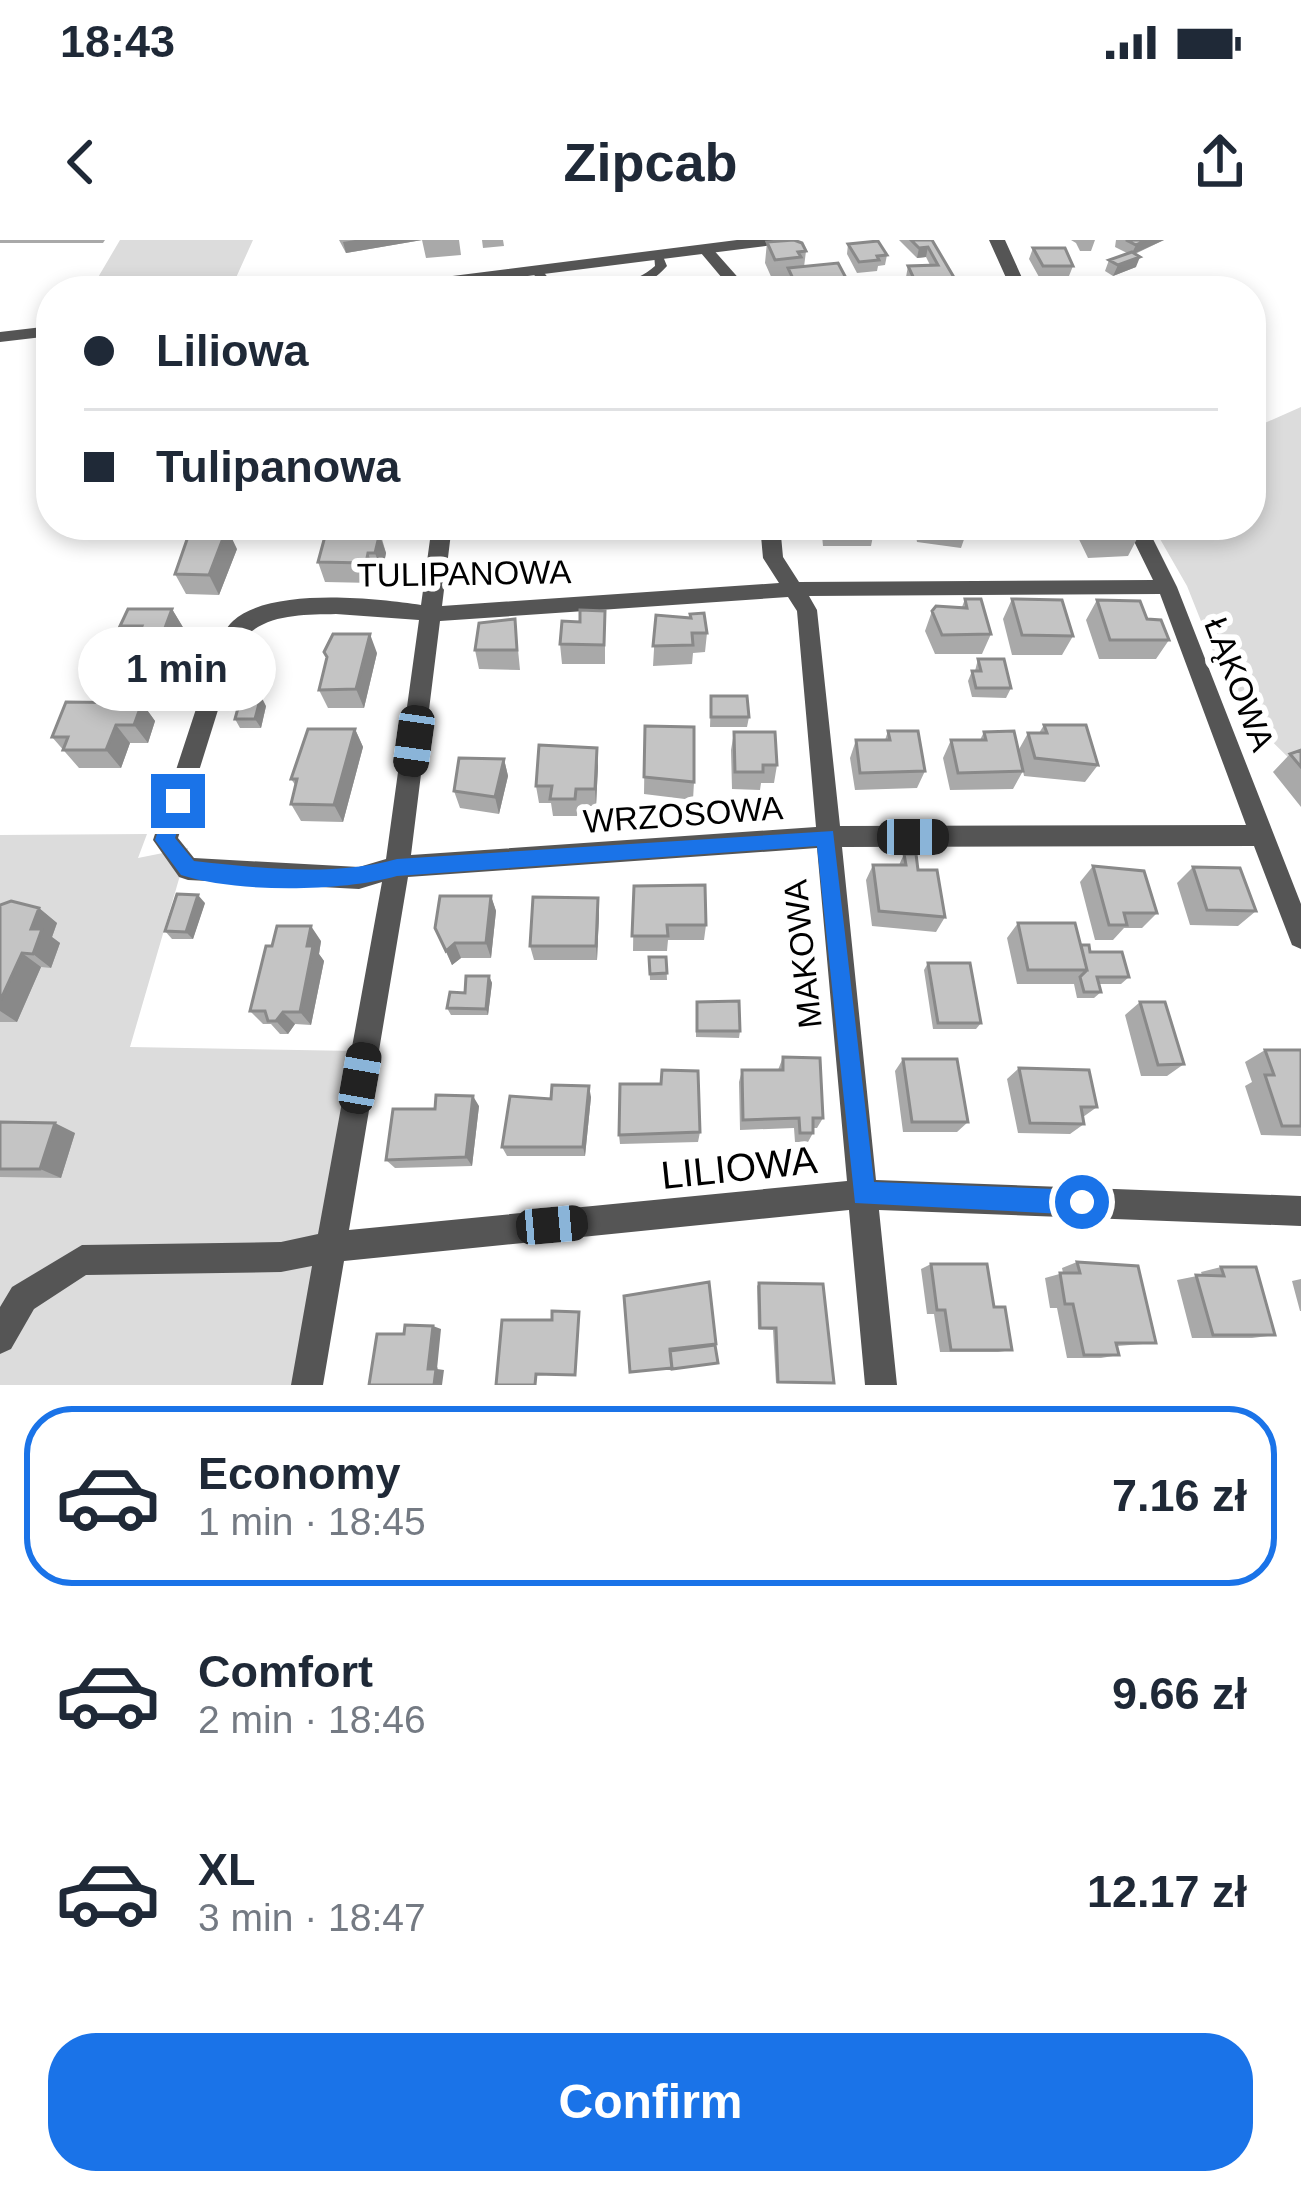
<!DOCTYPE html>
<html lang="en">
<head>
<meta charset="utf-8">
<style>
	body { margin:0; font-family:Arial,sans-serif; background:#f6f6f7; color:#1f2937; height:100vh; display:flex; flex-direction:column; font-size:45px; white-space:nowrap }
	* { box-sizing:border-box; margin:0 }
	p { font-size:39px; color:#747a83 }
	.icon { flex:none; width:66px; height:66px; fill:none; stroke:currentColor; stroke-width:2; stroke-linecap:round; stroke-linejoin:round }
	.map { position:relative; height:1145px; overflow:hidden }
	.details { display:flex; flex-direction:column; background:#fff; flex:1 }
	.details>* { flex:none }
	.banner { position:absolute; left:36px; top:36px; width:1230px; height:264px; border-radius:48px; box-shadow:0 6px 18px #0003; display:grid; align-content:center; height:264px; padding:0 48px; background:#fff }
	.end { position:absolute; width:54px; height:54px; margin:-27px; border:15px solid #1a73e8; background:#fff; box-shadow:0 0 0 6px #fff }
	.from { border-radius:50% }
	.bubble { position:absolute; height:84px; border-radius:42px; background:#fff; box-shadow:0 6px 18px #0003; font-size:39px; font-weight:600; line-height:84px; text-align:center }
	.car { position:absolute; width:36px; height:72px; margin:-36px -18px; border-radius:15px; box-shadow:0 0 9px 3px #0007; background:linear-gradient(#222 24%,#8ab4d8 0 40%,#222 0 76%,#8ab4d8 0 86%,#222 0) }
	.banner b { display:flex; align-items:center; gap:42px; height:114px; font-size:45px }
	.banner b+b { border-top:3px solid #e0e1e3 }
	.banner i { width:30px; height:30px; background:#1f2937 }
	ul { padding:21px 0 0; list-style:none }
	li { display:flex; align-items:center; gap:36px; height:180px; margin:0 24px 18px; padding:0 24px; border:6px solid transparent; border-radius:48px }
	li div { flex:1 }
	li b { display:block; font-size:45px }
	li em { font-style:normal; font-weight:600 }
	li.on { border-color:#1a73e8 }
	li>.icon { width:108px; height:108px; stroke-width:1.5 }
	.button { display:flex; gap:24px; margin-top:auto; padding:24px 48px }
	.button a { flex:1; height:138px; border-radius:48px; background:#1a73e8; color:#fff; font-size:48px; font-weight:600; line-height:138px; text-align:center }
	.status { display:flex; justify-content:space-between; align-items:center; height:84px; padding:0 60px; background:#fff; direction:ltr }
	.status svg { height:33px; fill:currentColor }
	header { display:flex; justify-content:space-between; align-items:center; height:156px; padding:0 48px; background:#fff; font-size:54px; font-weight:600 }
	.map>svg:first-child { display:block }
	.green { fill:#dcdcdc }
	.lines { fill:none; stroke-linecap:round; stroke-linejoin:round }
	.service { fill:#555; fill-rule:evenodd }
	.minor { fill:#555; fill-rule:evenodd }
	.tertiary { fill:#555; fill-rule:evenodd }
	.wall { fill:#a9a9a9 }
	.shaded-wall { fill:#898989 }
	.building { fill:#c4c4c4; stroke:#898989; stroke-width:3 }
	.route { fill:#1a73e8 }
	.labels { text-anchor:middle; stroke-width:12; stroke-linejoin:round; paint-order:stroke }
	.street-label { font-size:33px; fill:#000; stroke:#fff }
	.near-street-label { font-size:39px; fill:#000; stroke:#fff }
</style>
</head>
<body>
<div class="status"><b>18:43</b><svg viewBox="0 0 49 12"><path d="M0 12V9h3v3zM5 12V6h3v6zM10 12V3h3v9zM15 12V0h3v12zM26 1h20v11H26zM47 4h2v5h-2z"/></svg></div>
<header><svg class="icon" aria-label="back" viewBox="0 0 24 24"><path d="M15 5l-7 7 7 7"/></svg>Zipcab<svg class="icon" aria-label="share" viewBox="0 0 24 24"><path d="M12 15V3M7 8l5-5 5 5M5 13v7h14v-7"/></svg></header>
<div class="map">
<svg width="1301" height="1145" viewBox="0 0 1301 1145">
	<rect width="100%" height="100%" fill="#fff"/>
	<!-- green -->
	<path class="green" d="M120 0H253L230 51H90Z
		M1301 167V530L1234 464 1187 346 1152 285H1251V189Z
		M147 594 138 618 188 608 130 807 356 811 298 1145H0V595Z"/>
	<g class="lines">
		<!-- service -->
		<path class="service" d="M654 14H662L667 26C643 54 609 51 575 51L581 47C609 45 634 45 655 26Z
			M533 29H541L559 51H547L531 31Z"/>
		<!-- minor -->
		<path class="minor" d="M989 0H1005L1028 51H1012Z
			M701 7H711L750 51H733L701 13Z
			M432 285H452L442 366 779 343 763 318 760 285H780L783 317 799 342 1153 340 1126 285H1146L1177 347 1301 664V709L1292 705 1254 606 842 607 876 940 1301 956V986L879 970 897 1145H865L849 970 344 1021 323 1145H291L312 1026 281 1032 86 1035 34 1069 11 1109 0 1114V1067L12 1047 82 1005 281 1002 318 994 382 642 359 649 188 640 179 637 153 600 217 405C222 397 226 387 233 381 270 347 375 358 421 365ZM1160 354 1246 585 840 586 817 370 809 356ZM788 357 797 371 816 587 411 615 440 381ZM336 374 419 380 386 619 359 627 194 618 178 598 238 406C260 373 301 375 336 374ZM817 608 847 941 349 990 408 637Z"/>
		<!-- tertiary -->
		<path class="tertiary" d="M737 0H781L773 5 410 51H365L373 46Z
			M51 86V96L0 102V92Z"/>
	</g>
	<!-- wall -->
	<path class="wall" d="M0 0H105L103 3H0Z
		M339 0H459L461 15 426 18 422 0 346 13Z
		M482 0H503L504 6 483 8Z
		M899 0H932L962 51H913L906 37 908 26 930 25 926 17 917 18Z
		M1071 0H1095L1091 11H1080L1076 3Z
		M1116 0H1164L1135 14 1136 27 1113 36 1105 31 1109 20 1127 13 1115 7Z
		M767 2 806 11 804 27 846 38 844 51H786L787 40 773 41 765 23Z
		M848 4 887 15 885 25 878 26 877 31 857 33 847 14Z
		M1033 8 1073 26 1069 36 1039 37 1029 19Z
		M821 285H884L883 288H872L873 296 871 306H823Z
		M914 285H969L961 308 917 302Z
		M1072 285H1133L1139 295 1128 316 1088 318Z
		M378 292H380L386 313 382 333H375L373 343 325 342 318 322Z
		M237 309 219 355 186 354 175 334Z
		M965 359 991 394 982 414H935L925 391 932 371 962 367Z
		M1012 359 1073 396 1062 415H1012L1003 379Z
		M1097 360 1147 379 1169 400 1156 419H1099L1086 380Z
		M172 369 184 389 166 439H123L109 419 131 402 120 386Z
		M605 371V424H562L560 404 580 382Z
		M656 375 707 393 705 412 693 413 692 424 653 426Z
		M515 379 520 430 479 429 475 410Z
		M377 413 364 468H328L319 450Z
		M978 419 1011 448 1006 458 972 457 968 441 972 431H975Z
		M711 456 749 477 747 487H710Z
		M142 463 155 481 148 503H130L121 528H79L52 497Z
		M266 466 261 488H240L235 479Z
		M1044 485 1098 525 1085 542 1024 536 1023 531 1013 549 950 550 943 518 951 500H980L984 492 1018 511 1028 493H1039Z
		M645 486 694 542 693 560 644 554Z
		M355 489 363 507 343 582 301 581 291 564 296 546 291 539Z
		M888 491 925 531 917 548 855 550 850 518 856 500H885Z
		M734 492 777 525 774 543H761L760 550 732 549 731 510Z
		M1301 510V567L1273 532 1290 514Z
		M504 519 508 536 499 574 460 568 454 551Z
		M598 526 596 566H578L577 576H553L551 563H539L536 546Z
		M904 614 918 630 945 677 936 692 872 686 866 640 873 625H899Z
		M1093 626 1157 673 1142 688H1124L1113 700H1095L1080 642Z
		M1193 627 1256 671 1238 686 1190 685 1177 643Z
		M634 646 706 685 704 700H668L667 711H633Z
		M491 656 496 671 491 718H461L452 725 435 688Z
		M205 663 193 699H172L165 691Z
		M0 665 39 668 57 683 52 697 60 703 51 728 41 727 17 782H0Z
		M599 673 597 720H534L530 706Z
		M1018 683 1081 705 1129 737 1121 744H1099L1101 752 1094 758H1077L1074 744H1017L1007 698Z
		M321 701 319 714 324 721 311 785 295 784 288 794H280L271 784H263L250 771Z
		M649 717H666L667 740H650Z
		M928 723 981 783 976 789H933L924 730Z
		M489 736 492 743 488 775H451L447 768 465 753Z
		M1140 762 1184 824 1167 836H1141L1125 775Z
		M696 769 740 791 739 798 696 797Z
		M1265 810H1301V896L1261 895 1245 846 1252 842 1245 822Z
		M783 817 823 878 817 888H813V893L808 902H795L794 888 740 890 739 842 742 830H778Z
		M903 819 968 882 957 892H903L895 831Z
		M1019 828 1097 867 1083 877 1084 884 1070 894 1018 893 1007 839Z
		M591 857 585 916H507L502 907 551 859Z
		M479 866 472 926 395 928 386 920 435 869Z
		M0 882 75 893 61 938 0 937Z
		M700 892 698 902 620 904 619 895Z
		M1077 1022 1156 1103 1117 1106 1119 1115 1101 1118H1067L1057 1068H1050L1045 1038 1063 1033 1062 1028Z
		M931 1024 1012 1110 998 1112H940L934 1074H927L921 1029Z
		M1221 1027 1275 1095 1252 1098H1192L1177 1040 1202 1035 1201 1032Z
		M1301 1039V1071H1300L1292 1041Z
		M759 1043 834 1143H776L773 1090 758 1089 757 1046Z"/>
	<!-- shaded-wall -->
	<path class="shaded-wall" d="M355 0H422L346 13 343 2Z
		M1146 0H1164L1131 15 1136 5Z
		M928 7 926 17 917 18 919 8Z
		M1140 17 1136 27 1113 36 1118 25Z
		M376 285 386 313 382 333 375 313 373 292Z
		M227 288 237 309 219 355 209 335Z
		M368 313 375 333 373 343 366 323Z
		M172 369 184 389 166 439 153 420Z
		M370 394 377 413 364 468 356 449Z
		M261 456 266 466 261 488 255 479Z
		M142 463 155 481 148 503 134 485Z
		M116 485 130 503 121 528 106 510Z
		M355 489 363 507 343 582 334 565Z
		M597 508 598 526 596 566 595 549Z
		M504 519 508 536 499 574 495 557Z
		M198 655 205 663 193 699 186 692Z
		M491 656 496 671 491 718 486 703Z
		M598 658 599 673 597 720 596 706Z
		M39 668 57 683 52 697 60 703 51 728 33 714 31 689Z
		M311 686 321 701 319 714 324 721 311 785 300 772 307 706Z
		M455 703 461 718 452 725 446 711Z
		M22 713 41 727 17 782 0 771V761Z
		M489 736 492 743 488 775 486 769Z
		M283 772 295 784 288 794 276 781Z
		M589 846 591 857 585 916 583 907Z
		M473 856 479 866 472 926 466 917Z
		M55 883 75 893 61 938 40 929Z
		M433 1086 441 1089 437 1129 444 1130 442 1145H434L428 1129Z"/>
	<!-- building -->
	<path class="building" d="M794 0 802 3 806 11 798 12 801 17 775 20 767 2Z
		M911 0H932L962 51H934L928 40 915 41 908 26 938 25 928 7 919 8Z
		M1126 0H1146L1136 5Z
		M878 1 887 15 877 16 879 20 859 22 848 4Z
		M1033 8H1065L1073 26H1043Z
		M1132 12 1140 17 1118 25 1109 20Z
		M838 23 846 38 795 43 788 28Z
		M201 285H213L227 288 209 335 175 334 191 288Z
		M328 285H375L373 292H380L375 313H368L366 323 318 322Z
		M824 285H872L873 296 825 295Z
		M1092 285H1133L1139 295 1098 298Z
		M965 359H981L991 394 942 395 932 371 936 366 967 368Z
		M1012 359 1062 360 1073 396 1022 395Z
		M1097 360 1140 361 1147 379 1161 380 1169 400H1110Z
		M128 369H172L153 420 109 419 117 401 136 402 142 386H120Z
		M580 370 605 371 604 405 560 404 562 381 580 382Z
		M704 373 707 393H692L693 405 653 406 656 375 691 378 690 374Z
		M515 379 517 410H475L479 383Z
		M333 394H370L356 449 319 450 327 417 324 412Z
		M978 419H1004L1011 448H976L972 431H981Z
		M261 456 255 479H235L241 457Z
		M711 456H747L749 477H711Z
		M66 462 142 463 134 485H116L106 510H63L68 497H52Z
		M1044 485H1086L1098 525 1035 518 1028 493H1047Z
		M645 486 694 487V542L644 537Z
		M308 489H355L334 565 291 564 297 539H291Z
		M888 491H918L925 531 860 533 856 500H890Z
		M1014 491 1023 531 958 533 951 500H986L984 492Z
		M734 492H775L777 525H763V532H735Z
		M539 505 597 508 595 549H576L575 559H550L552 546H536Z
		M1301 510V527L1290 514Z
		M459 518 504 519 495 557 454 551Z
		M904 614H916L918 630H937L945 677 879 671 873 625H906Z
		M1093 626 1144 631 1157 673H1124L1127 685H1109Z
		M1193 627 1240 628 1256 671 1207 670Z
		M705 645 706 685H667L668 696H632L634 646Z
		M177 654 198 655 186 692 165 691Z
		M440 656H491L486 703H455L446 711 435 688Z
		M533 657 598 658 596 706H530Z
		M11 661 39 668 31 689H42L33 714 22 713 0 761V665Z
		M1018 683H1075L1087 730H1028Z
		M277 686H311L307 706H313L300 772H283L276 781H268L265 771H250L266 706H272Z
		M1081 705H1089L1090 712H1122L1129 737H1097L1101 752H1084L1080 737 1087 730Z
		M649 717H666L667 733 650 734Z
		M928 723H970L981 783H938Z
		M466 736H489L486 769 447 768 450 752 465 753Z
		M739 761 740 791H697V762Z
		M1140 762H1165L1184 824 1158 825Z
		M1265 810H1301V886H1282L1265 835H1274Z
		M783 817 820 818 823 878H813V893H800L799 878 743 880 742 830H783Z
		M903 819H957L968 882H912Z
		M1019 828 1089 830 1097 867H1081L1084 884 1030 883Z
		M662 830 698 831 700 892 619 895 620 844H661Z
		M552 845 589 846 583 907H502L510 856 551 859Z
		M436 855 473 856 466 917 386 920 393 869H435Z
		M0 882 55 883 40 929H0Z
		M1077 1022 1138 1026 1156 1103H1116L1119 1115H1084L1073 1064H1065L1060 1033H1080Z
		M931 1024H987L994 1067H1005L1012 1110H951L945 1070H937Z
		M1221 1027H1256L1275 1095H1213L1196 1035 1224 1036Z
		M709 1042 716 1104 670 1109 672 1128 630 1132 624 1056Z
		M759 1043 823 1044 834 1143 778 1142 776 1088H760Z
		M552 1071 579 1072 575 1135 536 1134 535 1145H496L502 1080H552Z
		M405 1085 433 1086 428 1129H436L434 1145H369L377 1094H404Z
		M715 1105 718 1123 672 1129 670 1111Z"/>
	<!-- route -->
	<path class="route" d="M178 553 187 561 175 598 194 621C260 628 332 637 397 619L833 591 874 942 1082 950 1095 962 1091 971 1082 975 855 963 817 606 397 636C341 652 237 653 181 635L155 600 168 561Z"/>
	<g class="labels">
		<!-- street labels -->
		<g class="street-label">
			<text transform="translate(464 333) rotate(-1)" y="12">TULIPANOWA</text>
			<text transform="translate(1240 444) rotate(69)" y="12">ŁĄKOWA</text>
			<text transform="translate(683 574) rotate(-4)" y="12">WRZOSOWA</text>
			<text transform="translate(802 714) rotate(-96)" y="12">MAKOWA</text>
		</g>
		<!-- near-street labels -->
		<g class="near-street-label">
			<text transform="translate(739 927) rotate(-6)" y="14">LILIOWA</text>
		</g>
	</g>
</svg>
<i class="end from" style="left:1082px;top:962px"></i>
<i class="end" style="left:178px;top:561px"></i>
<div class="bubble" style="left:78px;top:387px;width:198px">1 min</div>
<i class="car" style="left:414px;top:501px;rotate:188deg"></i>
<i class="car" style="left:913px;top:597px;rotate:90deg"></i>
<i class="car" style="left:360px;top:838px;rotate:10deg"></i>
<i class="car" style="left:552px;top:985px;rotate:85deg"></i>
<div class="banner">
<b><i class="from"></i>Liliowa</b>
<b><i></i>Tulipanowa</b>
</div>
</div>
<section class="details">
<ul>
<li class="on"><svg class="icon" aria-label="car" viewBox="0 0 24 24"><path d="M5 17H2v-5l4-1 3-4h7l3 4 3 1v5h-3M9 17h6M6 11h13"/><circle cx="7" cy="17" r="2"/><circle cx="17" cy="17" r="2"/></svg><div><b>Economy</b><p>1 min · 18:45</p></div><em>7.16 zł</em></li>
<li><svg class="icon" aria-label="car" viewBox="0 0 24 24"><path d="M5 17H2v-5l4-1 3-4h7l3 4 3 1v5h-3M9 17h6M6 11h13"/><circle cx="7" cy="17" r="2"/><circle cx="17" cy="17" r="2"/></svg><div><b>Comfort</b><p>2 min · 18:46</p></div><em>9.66 zł</em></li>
<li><svg class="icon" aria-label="car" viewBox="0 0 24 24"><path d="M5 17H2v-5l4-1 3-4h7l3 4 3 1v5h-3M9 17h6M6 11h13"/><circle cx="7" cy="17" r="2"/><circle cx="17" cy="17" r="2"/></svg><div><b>XL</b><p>3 min · 18:47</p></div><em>12.17 zł</em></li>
</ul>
<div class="button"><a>Confirm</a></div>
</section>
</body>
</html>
